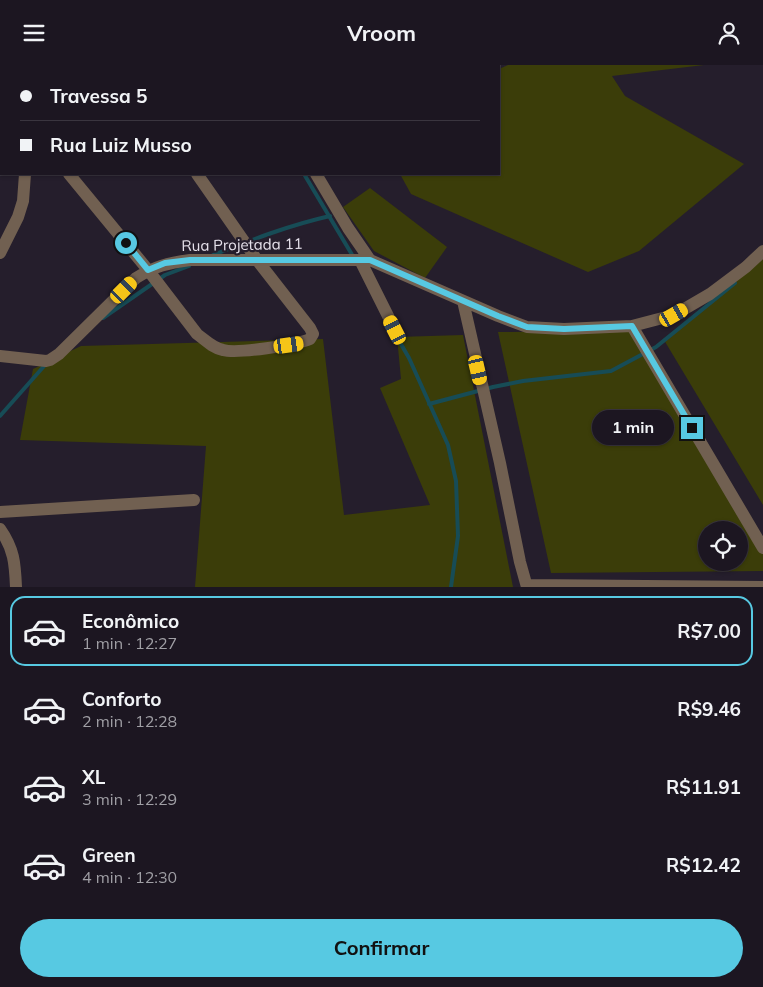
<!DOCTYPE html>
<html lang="pt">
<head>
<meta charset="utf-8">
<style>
	body { margin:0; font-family:Mulish,sans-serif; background:#29232e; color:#f1f3f6; height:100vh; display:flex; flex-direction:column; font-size:19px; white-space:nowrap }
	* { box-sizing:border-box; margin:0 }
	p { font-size:16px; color:#a09fa5 }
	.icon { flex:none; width:28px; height:28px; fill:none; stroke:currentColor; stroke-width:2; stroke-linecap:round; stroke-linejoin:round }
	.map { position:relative; height:522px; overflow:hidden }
	.sheet { display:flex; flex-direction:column; background:#1c1621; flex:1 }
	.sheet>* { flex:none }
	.banner { position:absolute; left:0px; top:0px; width:500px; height:110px; box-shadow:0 1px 4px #0004,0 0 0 1px #3a353f; display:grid; align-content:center; height:110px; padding:0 20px; background:#1c1621 }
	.fabs { position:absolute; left:698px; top:456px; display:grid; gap:10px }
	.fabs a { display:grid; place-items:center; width:50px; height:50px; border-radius:50%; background:#1c1621; box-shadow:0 1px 4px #0004,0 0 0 1px #3a353f; font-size:25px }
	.end { position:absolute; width:22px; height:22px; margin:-11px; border:6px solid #57c9e2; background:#111; box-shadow:0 0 0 2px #111 }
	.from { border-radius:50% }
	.bubble { position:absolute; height:35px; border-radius:18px; background:#1c1621; box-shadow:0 1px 4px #0004,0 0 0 1px #3a353f; font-size:16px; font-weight:700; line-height:35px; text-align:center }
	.car { position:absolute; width:15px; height:30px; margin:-15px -8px; border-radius:6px; box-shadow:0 0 4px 1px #0007; background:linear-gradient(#f5c518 24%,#345 0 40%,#f5c518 0 76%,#345 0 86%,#f5c518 0) }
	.banner b { display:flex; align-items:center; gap:18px; height:48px; font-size:19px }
	.banner b+b { border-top:1px solid #3a353f }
	.banner i { width:12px; height:12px; background:#f1f3f6 }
	ul { padding:9px 0 0; list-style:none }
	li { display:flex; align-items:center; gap:15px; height:70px; margin:0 10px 8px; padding:0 10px; border:2px solid transparent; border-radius:15px }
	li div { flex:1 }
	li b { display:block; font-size:19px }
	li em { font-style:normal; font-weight:700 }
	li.active { border-color:#57c9e2 }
	li>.icon { width:45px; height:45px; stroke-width:1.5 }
	.action { display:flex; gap:10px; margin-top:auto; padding:10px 20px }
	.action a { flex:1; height:58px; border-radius:30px; background:#57c9e2; color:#111; font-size:20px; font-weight:700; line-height:58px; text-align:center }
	header { display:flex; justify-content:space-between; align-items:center; height:65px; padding:0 20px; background:#1c1621; font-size:22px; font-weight:700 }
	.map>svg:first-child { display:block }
	.green { fill:#3b3d09; fill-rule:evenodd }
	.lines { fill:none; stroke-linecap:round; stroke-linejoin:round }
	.stream { stroke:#174c56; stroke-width:4 }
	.path { stroke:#726c78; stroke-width:2.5; stroke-dasharray:1 4; stroke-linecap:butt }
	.minor { stroke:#716051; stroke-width:12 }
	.route { stroke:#57c9e2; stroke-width:6 }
	.labels { text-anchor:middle; stroke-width:4.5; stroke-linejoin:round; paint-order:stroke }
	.street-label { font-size:15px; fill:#e6e1eb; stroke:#251e2c }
</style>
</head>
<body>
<header><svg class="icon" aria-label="menu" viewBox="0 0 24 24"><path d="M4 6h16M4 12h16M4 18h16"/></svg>Vroom<svg class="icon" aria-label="person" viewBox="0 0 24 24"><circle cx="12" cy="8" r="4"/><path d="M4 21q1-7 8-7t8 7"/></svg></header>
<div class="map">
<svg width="763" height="522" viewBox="0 0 763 522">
	<rect width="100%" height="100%" fill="#251e2c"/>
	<!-- green -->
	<path class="green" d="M508 0H704L612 11 625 31 744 99 639 186 588 207 411 129 400 109H499V4Z
		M370 123 447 182 425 213 374 186 343 142Z
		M763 194V440L664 275Z
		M632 266 763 482V506L551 508 498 267ZM706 465H739V498H706Z
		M463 270 513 522H195L206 381 20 375 33 304 81 281 323 274 344 450 430 440 380 323 401 314 397 272Z"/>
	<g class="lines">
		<!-- stream -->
		<path class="stream" d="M208 0 209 1
			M304 109 354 193
			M213 190C251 175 290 160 330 151
			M103 253 165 210 189 201
			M394 267 409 293 448 380 456 416 458 471 451 522
			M429 339 493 322 523 316 611 306 656 282 735 218
			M0 351 45 300"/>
		<!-- path -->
		<path class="path" d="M0 48H1"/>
		<!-- minor -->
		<path class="minor" d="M13 0 22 1
			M216 0 217 1
			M0 10 1 12
			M69 109 148 205 197 269C205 275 213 283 223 285 237 289 296 280 310 274L313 269 310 263 257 195 197 109
			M316 109 348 163 370 195 498 251 527 262 564 264 632 261 674 250 710 229 746 202 763 186
			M0 188 18 152 23 136 25 109
			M360 195 395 265
			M463 236 500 398 520 497 527 522
			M632 261 763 483
			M0 291 46 296 50 295 59 289 136 213C155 201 168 198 190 195H370
			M0 447 194 435
			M0 464C14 484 15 498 16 522
			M527 520 763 522"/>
	</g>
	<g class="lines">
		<!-- route -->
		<path class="route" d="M126 178 148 205 165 198 190 195H370L498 251 527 262 564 264 632 261 692 363"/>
	</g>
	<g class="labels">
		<!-- street labels -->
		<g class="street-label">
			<text transform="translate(242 180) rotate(-1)" y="5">Rua Projetada 11</text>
		</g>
	</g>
</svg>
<div class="fabs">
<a><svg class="icon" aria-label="locate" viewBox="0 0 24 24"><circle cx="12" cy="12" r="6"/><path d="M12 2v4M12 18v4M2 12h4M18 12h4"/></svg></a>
</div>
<i class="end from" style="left:126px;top:178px"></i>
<i class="end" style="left:692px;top:363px"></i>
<div class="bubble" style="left:592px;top:345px;width:82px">1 min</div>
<i class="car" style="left:124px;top:225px;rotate:45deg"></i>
<i class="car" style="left:674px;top:250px;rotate:60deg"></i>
<i class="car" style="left:395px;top:265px;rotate:333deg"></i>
<i class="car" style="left:289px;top:280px;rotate:82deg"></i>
<i class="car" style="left:478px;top:305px;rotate:167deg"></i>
<div class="banner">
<b><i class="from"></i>Travessa 5</b>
<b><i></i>Rua Luiz Musso</b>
</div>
</div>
<section class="sheet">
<ul>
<li class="active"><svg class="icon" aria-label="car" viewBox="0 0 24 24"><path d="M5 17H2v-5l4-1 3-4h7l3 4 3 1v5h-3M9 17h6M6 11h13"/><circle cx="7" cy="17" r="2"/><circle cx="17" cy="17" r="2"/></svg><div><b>Econômico</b><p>1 min · 12:27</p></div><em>R$7.00</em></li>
<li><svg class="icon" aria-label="car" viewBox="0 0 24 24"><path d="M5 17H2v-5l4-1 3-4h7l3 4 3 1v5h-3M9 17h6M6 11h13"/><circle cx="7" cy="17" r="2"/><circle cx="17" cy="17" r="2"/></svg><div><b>Conforto</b><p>2 min · 12:28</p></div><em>R$9.46</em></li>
<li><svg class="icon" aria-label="car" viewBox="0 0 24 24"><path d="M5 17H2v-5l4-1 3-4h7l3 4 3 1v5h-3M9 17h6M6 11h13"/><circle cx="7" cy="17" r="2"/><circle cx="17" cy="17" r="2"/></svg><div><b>XL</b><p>3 min · 12:29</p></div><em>R$11.91</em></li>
<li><svg class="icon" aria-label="car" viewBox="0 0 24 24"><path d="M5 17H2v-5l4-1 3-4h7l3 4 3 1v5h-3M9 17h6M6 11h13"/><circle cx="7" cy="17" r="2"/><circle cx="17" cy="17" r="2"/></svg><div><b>Green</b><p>4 min · 12:30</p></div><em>R$12.42</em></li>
</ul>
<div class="action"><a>Confirmar</a></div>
</section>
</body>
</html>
